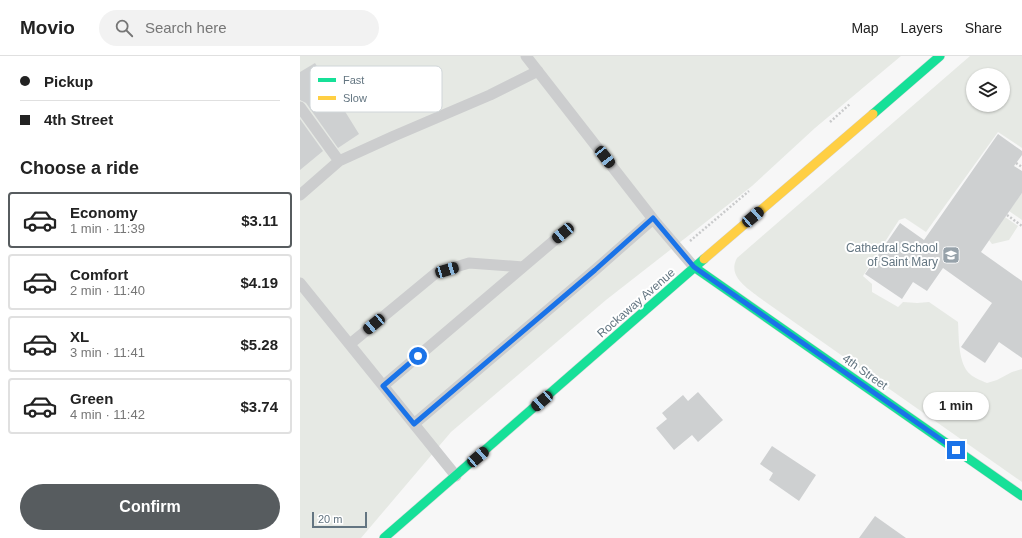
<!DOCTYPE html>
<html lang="en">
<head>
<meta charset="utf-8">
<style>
	body { margin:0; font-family:Arial,sans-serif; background:#f2f2f2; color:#222; height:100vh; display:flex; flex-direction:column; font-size:15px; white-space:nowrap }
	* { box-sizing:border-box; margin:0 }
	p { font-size:13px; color:#767676 }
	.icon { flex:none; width:22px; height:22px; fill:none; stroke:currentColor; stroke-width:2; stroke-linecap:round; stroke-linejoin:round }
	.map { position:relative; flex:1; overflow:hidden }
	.sheet { display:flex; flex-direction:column; background:#fff; width:300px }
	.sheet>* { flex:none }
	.guide { display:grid; align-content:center; height:88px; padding:0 20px; background:#fff }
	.controls { position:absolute; left:666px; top:12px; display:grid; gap:8px }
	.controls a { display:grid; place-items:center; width:44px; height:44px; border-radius:50%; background:#fff; box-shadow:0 1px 3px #0004; font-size:20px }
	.scale { position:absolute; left:12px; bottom:10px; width:55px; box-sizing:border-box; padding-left:4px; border:2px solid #637581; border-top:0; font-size:11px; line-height:14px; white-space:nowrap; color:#637581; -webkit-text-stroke:3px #fff; paint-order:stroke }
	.end { position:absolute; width:18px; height:18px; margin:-9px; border:5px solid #1a73e8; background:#fff; box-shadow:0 0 0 2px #fff }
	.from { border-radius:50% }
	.bubble { position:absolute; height:28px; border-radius:14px; background:#fff; box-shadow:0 1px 3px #0004; font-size:13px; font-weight:800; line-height:28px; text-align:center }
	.car { position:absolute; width:12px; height:24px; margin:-12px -6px; border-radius:5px; box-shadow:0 0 3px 1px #0007; background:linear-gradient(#222 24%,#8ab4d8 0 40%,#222 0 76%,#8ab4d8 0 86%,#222 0) }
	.guide b { display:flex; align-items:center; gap:14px; height:38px; font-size:15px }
	.guide b+b { border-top:1px solid #e0e0e0 }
	.guide i { width:10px; height:10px; background:#222 }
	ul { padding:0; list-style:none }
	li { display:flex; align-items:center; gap:12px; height:56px; margin:0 8px 6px; padding:0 12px; border:2px solid #e0e0e0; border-radius:4px }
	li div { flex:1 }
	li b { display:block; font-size:15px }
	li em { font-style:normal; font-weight:800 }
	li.current { border-color:#575c5f }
	li>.icon { width:36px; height:36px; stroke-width:1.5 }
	h2 { padding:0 20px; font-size:18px; line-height:48px }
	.primary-button { display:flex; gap:8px; margin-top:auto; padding:8px 20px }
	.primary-button a { flex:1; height:46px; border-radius:24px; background:#575c5f; color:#fff; font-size:16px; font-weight:800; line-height:46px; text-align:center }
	header { display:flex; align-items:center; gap:24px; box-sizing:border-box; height:56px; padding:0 20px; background:#fff; border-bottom:1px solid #e0e0e0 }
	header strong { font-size:19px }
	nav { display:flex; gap:22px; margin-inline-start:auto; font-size:14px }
	.search { width:280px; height:36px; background:#f2f2f2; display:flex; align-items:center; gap:10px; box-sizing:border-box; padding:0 14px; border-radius:22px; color:#767676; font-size:15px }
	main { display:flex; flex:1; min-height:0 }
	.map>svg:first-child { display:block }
	.green { fill:#e6e9e4; fill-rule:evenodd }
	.building { fill:#ced0d1 }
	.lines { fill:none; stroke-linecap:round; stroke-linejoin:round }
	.fast-casing { stroke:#d3d4d5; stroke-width:10 }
	.slow-casing { stroke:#d3d4d5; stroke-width:10 }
	.path { stroke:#c9cacb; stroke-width:2.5; stroke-dasharray:2 2; stroke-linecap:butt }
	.lane { stroke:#cccdce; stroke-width:11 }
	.fast { stroke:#16e098; stroke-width:9 }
	.slow { stroke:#ffcf43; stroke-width:9 }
	.route { stroke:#1a73e8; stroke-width:5 }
	.labels { text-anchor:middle; stroke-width:4; stroke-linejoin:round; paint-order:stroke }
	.poi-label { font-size:12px; fill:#637581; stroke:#fff; text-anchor:end }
	.street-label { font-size:12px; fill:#637581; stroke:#fff }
	.key { fill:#fff; stroke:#d0d6d9; stroke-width:1 }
	.key-label { font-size:11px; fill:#637581 }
</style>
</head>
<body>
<header>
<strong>Movio</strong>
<div class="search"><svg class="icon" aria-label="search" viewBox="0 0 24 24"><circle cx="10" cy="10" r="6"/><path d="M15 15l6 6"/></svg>Search here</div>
<nav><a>Map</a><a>Layers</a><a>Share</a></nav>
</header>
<main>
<section class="sheet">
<div class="guide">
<b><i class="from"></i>Pickup</b>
<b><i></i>4th Street</b>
</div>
<h2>Choose a ride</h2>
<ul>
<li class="current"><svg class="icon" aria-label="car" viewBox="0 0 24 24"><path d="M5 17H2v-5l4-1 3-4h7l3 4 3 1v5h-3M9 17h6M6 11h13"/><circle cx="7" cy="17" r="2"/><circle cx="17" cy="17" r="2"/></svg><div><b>Economy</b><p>1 min · 11:39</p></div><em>$3.11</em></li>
<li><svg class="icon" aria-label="car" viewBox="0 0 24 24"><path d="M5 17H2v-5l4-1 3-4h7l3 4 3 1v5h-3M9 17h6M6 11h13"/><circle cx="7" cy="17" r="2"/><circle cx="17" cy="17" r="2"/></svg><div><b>Comfort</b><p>2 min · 11:40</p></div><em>$4.19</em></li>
<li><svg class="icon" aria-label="car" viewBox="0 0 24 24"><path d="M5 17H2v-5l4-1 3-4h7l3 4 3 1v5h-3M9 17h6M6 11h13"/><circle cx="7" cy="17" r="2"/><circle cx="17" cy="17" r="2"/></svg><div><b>XL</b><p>3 min · 11:41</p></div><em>$5.28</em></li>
<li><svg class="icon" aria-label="car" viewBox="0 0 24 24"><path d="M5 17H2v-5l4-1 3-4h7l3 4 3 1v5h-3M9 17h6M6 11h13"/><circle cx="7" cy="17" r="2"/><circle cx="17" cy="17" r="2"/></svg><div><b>Green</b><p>4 min · 11:42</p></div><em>$3.74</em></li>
</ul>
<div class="primary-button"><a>Confirm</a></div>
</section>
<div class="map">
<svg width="722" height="482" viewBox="0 0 722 482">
	<rect width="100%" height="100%" fill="#f7f7f7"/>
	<!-- green -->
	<path class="green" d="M0 0H601L515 72 452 130 306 244 151 376 61 482H0Z
		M670 0H722V92L698 76 626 176 605 162 599 164 563 220 572 228V236L598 251 603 246 617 247 629 246 658 266C659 281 658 308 670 318 674 322 682 325 687 327L697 324 712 316 722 313V426L460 242C447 232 427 220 437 202ZM673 19H703V49H673Z
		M722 137V164L709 155Z
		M705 161 718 170 709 184 692 188 689 184Z"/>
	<!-- building -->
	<path class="building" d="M15 7 59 78 38 92 6 47 0 44V16Z
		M0 63 23 95 0 114Z
		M698 78 722 95V99L714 110 722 115V137L681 196 722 225V302L699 286 685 307 661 291 692 247 643 212 627 235 613 226 602 243 565 218 600 167 624 184Z
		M398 336 423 364 398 386 392 379 374 394 356 372 367 363 362 357 383 339 388 345Z
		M472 390 516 419 499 445 469 424 473 417 460 408Z
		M575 460 606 482H559Z"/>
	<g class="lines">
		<defs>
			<path id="fast" d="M573 58 640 0
				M394 211 722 440
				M84 482 404 203"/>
			<path id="slow" d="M404 203 573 58"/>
		</defs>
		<!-- fast casing -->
		<use href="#fast" class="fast-casing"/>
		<!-- slow casing -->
		<use href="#slow" class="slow-casing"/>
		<!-- path -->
		<path class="path" d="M530 66 550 48
			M716 107 722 111
			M707 159 722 170
			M390 185 449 135"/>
		<!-- lane -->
		<path class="lane" d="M226 0 353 163 394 211
			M0 51 39 105
			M0 139 39 105 94 80 190 39 238 15
			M0 227 156 420
			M50 288 136 217 169 207 223 211
			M83 330 263 177
			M114 368 295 214 353 163"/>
		<!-- fast -->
		<use href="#fast" class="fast"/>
		<!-- slow -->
		<use href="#slow" class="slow"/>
	</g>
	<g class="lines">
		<!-- route -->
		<path class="route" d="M118 300 83 330 114 368 295 214 353 162 394 211 656 394"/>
	</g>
	<!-- icons -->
	<defs>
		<symbol id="school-square" viewBox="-11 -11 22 22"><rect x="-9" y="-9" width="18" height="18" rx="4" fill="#97a2aa" stroke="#fff"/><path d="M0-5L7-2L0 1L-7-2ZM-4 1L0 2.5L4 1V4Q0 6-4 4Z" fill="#fff"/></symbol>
	</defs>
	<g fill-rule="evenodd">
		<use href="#school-square" x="641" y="189" width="20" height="20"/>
	</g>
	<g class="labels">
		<!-- poi labels -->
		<g class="poi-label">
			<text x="638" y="196">Cathedral School<tspan x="638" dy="14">of Saint Mary</tspan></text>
		</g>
		<!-- street labels -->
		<g class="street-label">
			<text transform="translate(336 247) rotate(-41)" y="4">Rockaway Avenue</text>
			<text transform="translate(565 316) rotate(35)" y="4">4th Street</text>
		</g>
	</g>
	<!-- legend -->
	<rect x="10" y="10" width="132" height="46" rx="6" class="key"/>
	<rect x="18" y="22" width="18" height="4" fill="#16e098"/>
	<rect x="18" y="40" width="18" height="4" fill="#ffcf43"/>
	<g class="key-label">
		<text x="43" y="28">Fast</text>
		<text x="43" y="46">Slow</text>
	</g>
</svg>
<div class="controls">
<a><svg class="icon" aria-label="layers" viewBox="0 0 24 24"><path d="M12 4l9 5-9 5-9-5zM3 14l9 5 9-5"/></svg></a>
</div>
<div class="scale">20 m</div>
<i class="end from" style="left:118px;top:300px"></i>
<i class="end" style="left:656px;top:394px"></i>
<div class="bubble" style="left:623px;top:336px;width:66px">1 min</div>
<i class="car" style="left:305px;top:101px;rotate:142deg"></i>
<i class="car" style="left:453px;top:161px;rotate:49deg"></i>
<i class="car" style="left:263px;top:177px;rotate:230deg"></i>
<i class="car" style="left:147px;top:214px;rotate:73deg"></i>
<i class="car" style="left:74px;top:268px;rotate:230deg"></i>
<i class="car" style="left:242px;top:345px;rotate:229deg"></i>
<i class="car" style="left:178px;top:401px;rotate:49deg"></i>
</div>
</main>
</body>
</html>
